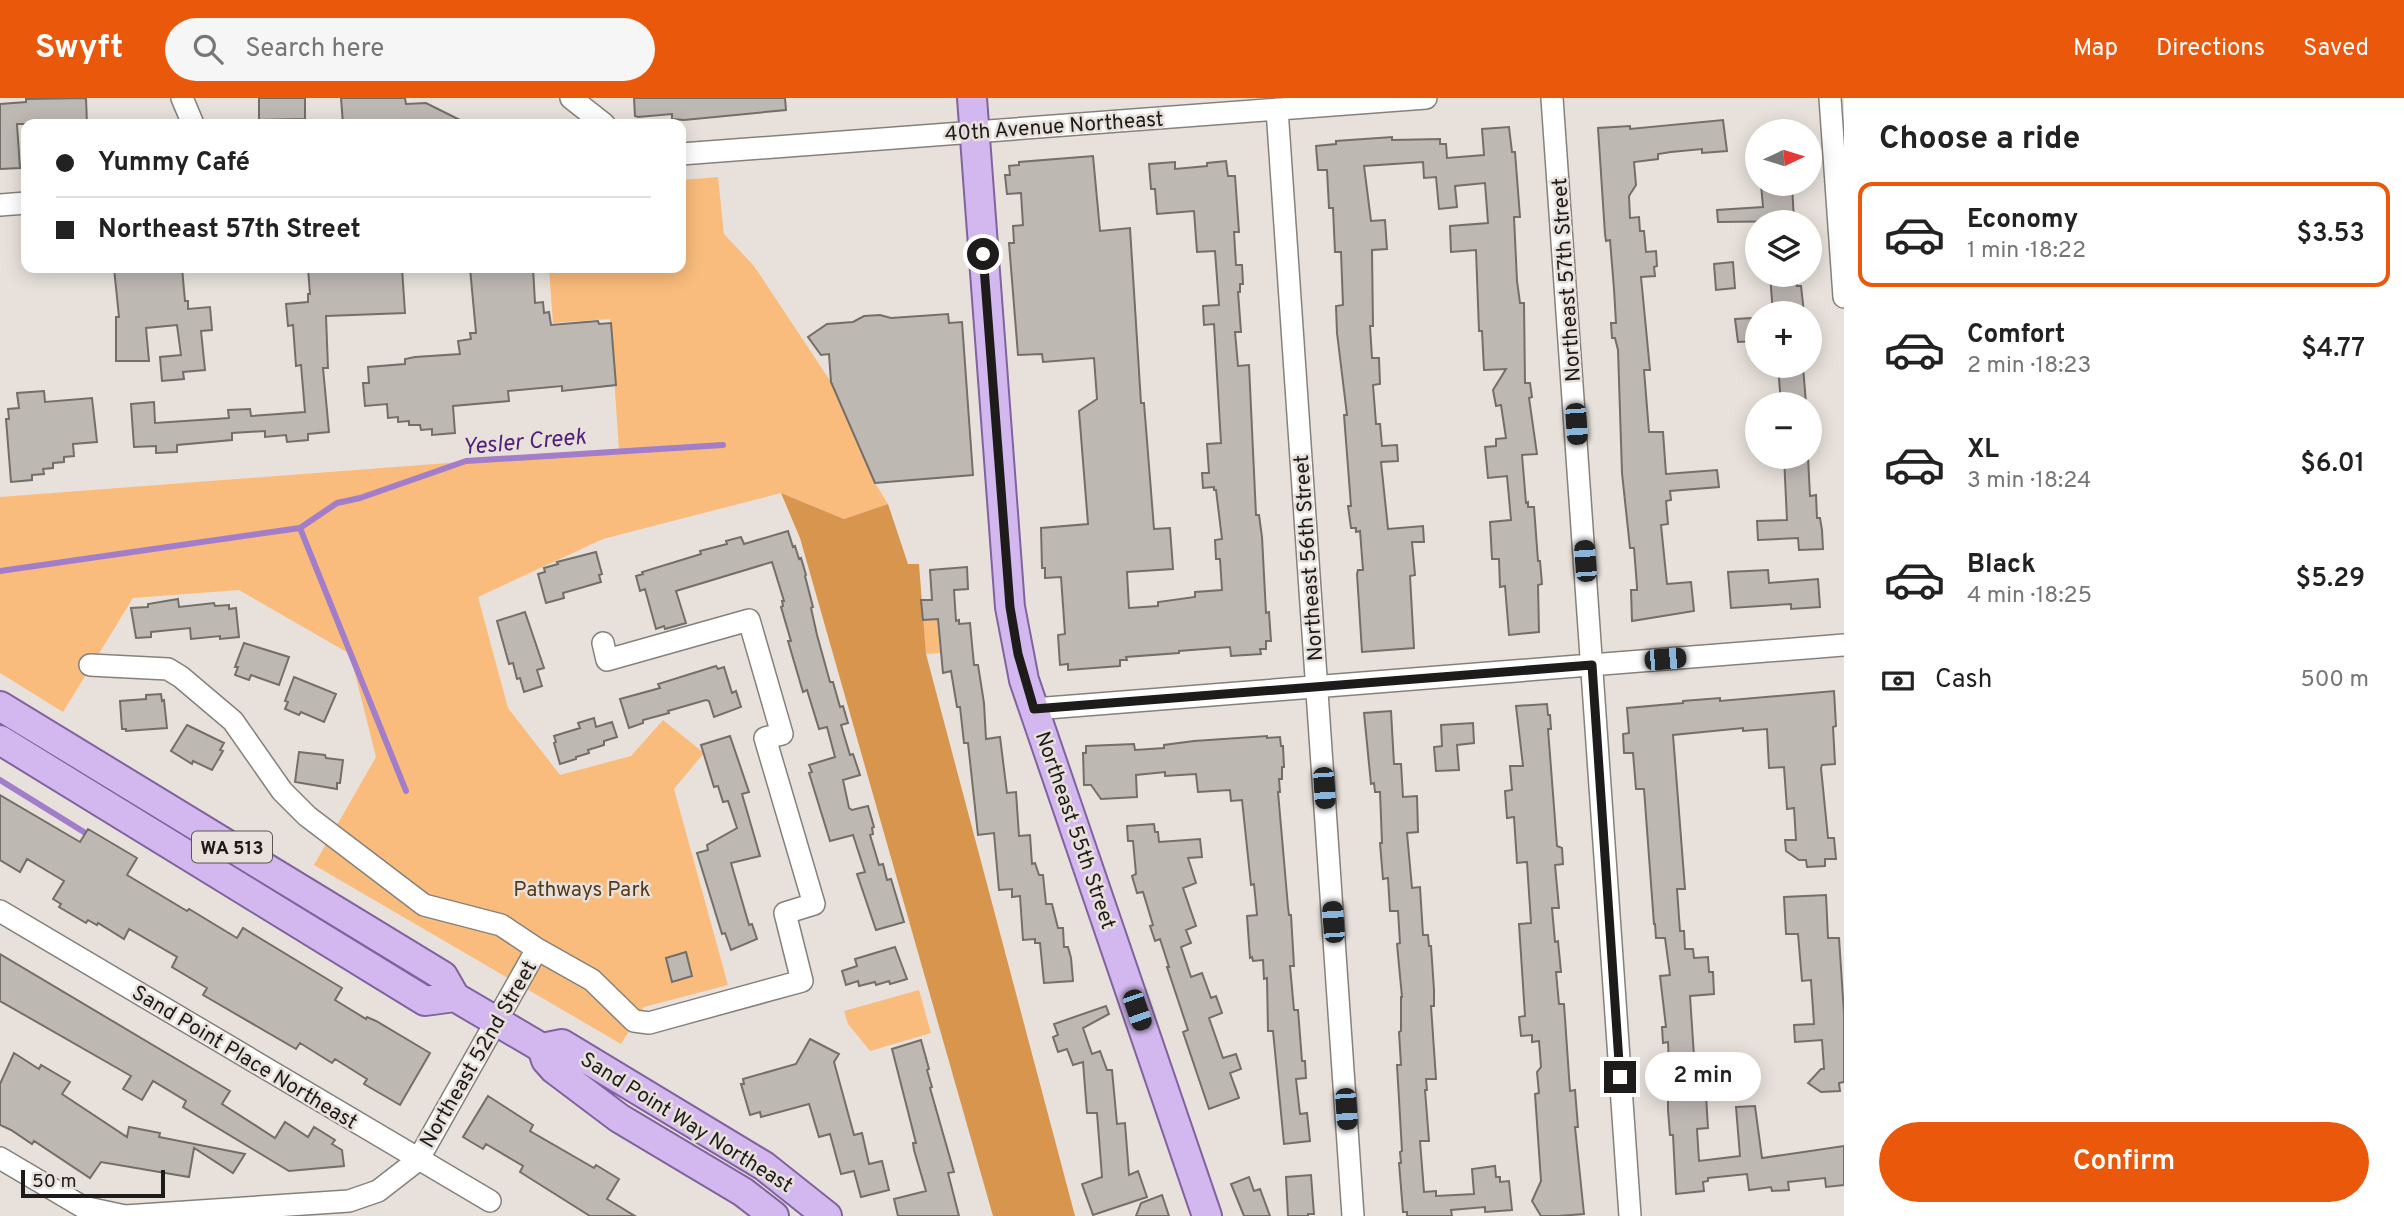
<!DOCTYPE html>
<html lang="en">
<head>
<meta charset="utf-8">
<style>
	body { margin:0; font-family:Overpass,sans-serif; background:#f6f6f6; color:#222; height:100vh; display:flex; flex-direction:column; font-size:26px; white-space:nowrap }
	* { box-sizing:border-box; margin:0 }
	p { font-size:23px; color:#767676 }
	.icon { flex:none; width:38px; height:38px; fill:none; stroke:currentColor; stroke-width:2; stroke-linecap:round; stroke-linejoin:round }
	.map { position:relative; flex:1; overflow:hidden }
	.drawer { display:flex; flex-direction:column; background:#fff; width:560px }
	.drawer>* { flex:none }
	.guide { position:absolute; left:21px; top:21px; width:665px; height:154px; border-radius:14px; box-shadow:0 4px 18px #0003; display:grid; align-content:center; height:154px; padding:0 35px; background:#fff }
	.needle { width:46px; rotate:86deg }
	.fabs { position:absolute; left:1745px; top:21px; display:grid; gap:14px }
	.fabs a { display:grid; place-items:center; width:77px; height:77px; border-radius:50%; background:#fff; box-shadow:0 4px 18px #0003; font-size:35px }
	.scale { position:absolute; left:21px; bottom:18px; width:144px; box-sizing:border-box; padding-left:7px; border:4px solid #1e1c1a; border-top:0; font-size:19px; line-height:24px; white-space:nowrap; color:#1e1c1a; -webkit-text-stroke:5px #e8e1db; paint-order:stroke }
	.end { position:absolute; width:32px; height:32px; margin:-16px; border:9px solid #1e1c1a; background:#fff; box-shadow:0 0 0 4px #fff }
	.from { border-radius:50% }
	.bubble { position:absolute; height:49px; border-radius:24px; background:#fff; box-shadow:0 4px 18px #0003; font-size:23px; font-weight:600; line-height:49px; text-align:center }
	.car { position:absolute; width:21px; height:42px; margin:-21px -10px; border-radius:9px; box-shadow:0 0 5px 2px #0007; background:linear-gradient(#222 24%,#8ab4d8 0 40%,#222 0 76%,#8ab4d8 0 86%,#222 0) }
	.guide b { display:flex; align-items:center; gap:24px; height:66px; font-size:26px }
	.guide b+b { border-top:2px solid #e0e0e0 }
	.guide i { width:18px; height:18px; background:#222 }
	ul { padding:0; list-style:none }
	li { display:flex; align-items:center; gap:21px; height:105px; margin:0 14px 10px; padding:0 21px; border:4px solid transparent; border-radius:14px }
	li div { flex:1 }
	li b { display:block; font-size:26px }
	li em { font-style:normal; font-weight:600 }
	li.on { border-color:#ea580c }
	li>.icon { width:63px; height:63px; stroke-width:1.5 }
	h2 { padding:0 35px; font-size:32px; line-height:84px }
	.pay { display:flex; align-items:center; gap:18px; height:77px; padding:0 35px; font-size:26px }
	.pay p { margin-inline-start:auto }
	.primary-button { display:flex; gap:14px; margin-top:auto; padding:14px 35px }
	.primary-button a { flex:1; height:80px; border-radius:42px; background:#ea580c; color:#fff; font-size:28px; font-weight:600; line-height:80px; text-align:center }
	header { display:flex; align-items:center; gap:42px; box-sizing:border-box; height:98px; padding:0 35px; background:#ea580c; color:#fff }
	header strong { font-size:33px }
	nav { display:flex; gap:38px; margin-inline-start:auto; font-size:24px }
	.search { width:490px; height:63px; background:#f6f6f6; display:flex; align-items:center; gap:18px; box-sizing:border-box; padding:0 24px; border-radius:38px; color:#767676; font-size:26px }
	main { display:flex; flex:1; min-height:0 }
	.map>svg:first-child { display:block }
	.green { fill:#fabc7c }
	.forest { fill:#d7954d }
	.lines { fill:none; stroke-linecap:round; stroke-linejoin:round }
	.stream { stroke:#a27dca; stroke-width:6 }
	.building { fill:#beb8b3; stroke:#746e69; stroke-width:2 }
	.minor-casing { stroke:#86807b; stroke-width:24 }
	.major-casing { stroke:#80639e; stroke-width:32 }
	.minor { stroke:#fff; stroke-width:21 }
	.major { stroke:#d3b8ef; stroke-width:28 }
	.route { stroke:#1e1c1a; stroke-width:9 }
	.labels { text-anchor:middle; stroke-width:5; stroke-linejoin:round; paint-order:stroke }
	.shield { fill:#e8e1db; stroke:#5b5754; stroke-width:2 }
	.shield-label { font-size:19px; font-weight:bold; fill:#1e1c1a }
	.street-label { font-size:21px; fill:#1e1c1a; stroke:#e8e1db }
	.park-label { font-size:21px; fill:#55391b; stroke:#e8e1db }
	.water-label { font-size:23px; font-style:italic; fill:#511d7a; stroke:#e8e1db }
</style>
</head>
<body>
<header>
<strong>Swyft</strong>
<div class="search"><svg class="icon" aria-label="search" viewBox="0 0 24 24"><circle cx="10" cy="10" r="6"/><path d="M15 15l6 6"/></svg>Search here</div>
<nav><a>Map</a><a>Directions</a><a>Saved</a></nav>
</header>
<main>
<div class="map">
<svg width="1844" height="1118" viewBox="0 0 1844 1118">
	<rect width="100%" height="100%" fill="#e8e1db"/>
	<!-- green -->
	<path class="green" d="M718 79 724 136 754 168 831 284 875 385 888 406 844 421 781 395 603 441 478 499 508 610 560 677 631 658 663 622 704 655 674 691 728 887 644 909 621 946 314 767 376 659 350 556 239 492 133 500 63 614 0 575V399L619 352 610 221 553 225 549 170H681V82Z
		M939 521 941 555 926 556 923 522Z
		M919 892 931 935 870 953 848 926 844 913Z"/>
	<!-- forest -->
	<path class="forest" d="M781 395 844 421 888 406 908 466H919L926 556 1075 1118H993L800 440Z"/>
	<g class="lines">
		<!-- stream -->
		<path class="stream" d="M300 430 337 405 360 400 466 363 723 347
			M0 473 300 430 406 693
			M0 682 92 739"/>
	</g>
	<!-- building -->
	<path class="building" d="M86 0 87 26H17L20 70 0 71V6L26 4V1Z
		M259 0H305V21L259 22Z
		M341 0H405L406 6 426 5 468 26H343Z
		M634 0H785L786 12 684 22 672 21V16L638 19 635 18Z
		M1723 22 1727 53 1702 55V51L1671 54 1658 56V61L1634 64 1636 87 1629 98 1630 120 1639 119 1640 133H1644L1646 154 1656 153 1657 168 1654 169 1655 178 1641 179 1650 272H1644L1649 334H1663L1666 376 1717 372 1719 389 1670 393 1671 402 1666 403 1668 426 1661 427 1667 486 1691 484 1694 513 1632 523 1631 492H1637V489L1634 450H1630L1622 375 1618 252 1615 240H1612L1611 225H1616L1614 191 1610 142 1606 143 1605 136 1598 30 1630 28V31Z
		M1509 29 1512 54H1515L1520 119H1514L1517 183 1520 205H1524L1525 285H1530L1532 299 1529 300 1537 356 1522 357 1526 405 1528 404V409H1534L1538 463H1540L1542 486 1538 487 1539 534 1509 537 1505 488 1500 489 1499 461H1492L1490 424 1511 422 1507 378 1488 380 1485 349 1496 348V341L1506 340 1501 307 1496 308 1493 292 1506 271 1484 272 1482 233H1479L1476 152 1451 154 1450 128 1488 125 1485 85 1455 88 1457 109 1439 111 1436 79 1424 80 1423 64 1364 68 1371 123 1385 122 1387 151 1372 152 1373 228H1370L1372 260H1379L1380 286 1373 287 1376 326H1380L1382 348 1397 347 1398 363 1381 364 1388 431 1423 428 1424 444H1412L1415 477 1410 478 1414 550 1362 554 1357 476 1358 472H1363L1360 433 1356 434V430H1351L1348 408H1351L1344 317H1347L1337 235 1336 208 1343 207 1341 154H1335L1333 110H1329L1327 72H1318L1316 48 1336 46V43L1392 39V42L1440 41V46H1446L1447 60 1484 57 1482 31Z
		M1093 58 1100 133 1130 130 1141 305H1144L1154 431 1170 430 1173 471 1127 474 1129 510 1158 508V504L1195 499V494L1222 492 1220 461H1216L1215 442 1222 441 1216 392H1214V389L1203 390 1202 375H1209L1207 346 1221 345 1214 226 1204 227 1203 208 1219 207 1215 153 1197 154 1194 113 1157 116 1155 91H1151L1149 66 1175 64V71L1207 68V65L1226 63 1228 78H1235L1239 134H1234L1236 167H1242L1243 186H1240V194H1238L1241 234H1235L1238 268 1249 267 1256 417H1259L1262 439 1266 515 1269 514 1271 543H1266V551H1260L1261 556 1231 558 1230 549 1179 553V555L1126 559 1127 562H1120V568L1068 572V566L1060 567 1058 537 1065 536 1061 479 1045 480V470H1042L1041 430 1088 426 1079 313 1097 301 1094 260 1043 264 1042 256 1018 257 1009 145H1014L1013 128 1023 127 1021 95 1007 96 1005 77H1010L1009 68 1019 67V64Z
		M1761 86H1792L1794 123 1718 124 1717 112 1763 109Z
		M1733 164 1735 190 1716 192 1714 166Z
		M114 170H182L185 203H188V211L210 209 212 232 201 233 205 272 183 274 184 281 162 283 160 259 181 257 177 227 146 230 149 263H116V219H119Z
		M308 170H402L405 215 326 218 328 270H323L329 334 308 336V342L287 344 286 337 265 339V333L232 335V342L177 347V354L156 355V348L134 349 131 306 154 304 155 325 229 320 228 312 250 311 251 318 305 314 301 267 296 268 293 227 288 228 286 206 308 204V196H310Z
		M470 170H533L535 205 543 204 544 215 549 214 551 227 598 223 599 226 611 225 616 287 562 293V288L508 293 509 303 453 308 455 335 432 337V331L421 332 420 327H409V323L398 324V319L388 320 387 306 365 308 363 285H369L368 269 405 266V261L415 259 460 256 458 243 471 241 470 235H476Z
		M1770 177H1796L1797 188H1801L1804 215H1773Z
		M948 216 949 225 962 224 973 377 875 385 831 284 829 256 821 257 808 239 827 226 853 224 864 218 880 217 891 220Z
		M1752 220 1754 243 1738 244 1735 221Z
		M1778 268H1803L1806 306H1781Z
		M44 293 45 304 92 300 97 344 73 346 74 358 64 359V364L53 365V370L43 371 44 376 32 377V382L11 384 6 321H9L8 311 19 310 17 295Z
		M1784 359H1808L1810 398 1816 397 1817 420H1820L1822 432 1823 451 1799 452 1798 440 1758 442 1757 423 1787 422Z
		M788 433 793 449 795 448 799 461 801 460 806 477 805 478 813 509 811 510 817 537 830 584H833L840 609 843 608 848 625 841 627 850 657 853 656 860 677 843 682 849 710 852 712 868 708 874 729 872 730 873 736 870 737 879 767 883 766 887 782 891 781 904 824 876 832 857 776 865 774 853 737 830 743 809 675 812 674 809 667 835 659 827 629 819 631 807 592 803 594 788 543H791L781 509 783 508 782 503H784L772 464 676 493 686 525 665 531 664 528 656 531 645 491 640 493 636 478 643 476 642 474 701 456 700 453 727 446 726 443 741 439 744 446Z
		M596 454 602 476 599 477 601 484 563 495 564 500 546 505 538 476 545 474 544 470 558 466 557 464Z
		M967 469 968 491 954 492 956 523 959 522V526L970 525 974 567H978L984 605 986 641 1000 639 1007 695 1016 694 1019 738 1030 737 1032 766 1035 765 1039 777H1043L1046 806H1052L1058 830H1063L1064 849H1068L1071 860 1073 883 1044 885 1040 845H1035V841L1023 842 1020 798 1012 799V791L999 792 994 735 978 737 968 645H964L960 609H957L951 573 943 575 938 521 923 522 921 502H932L930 472Z
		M1768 472 1769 485 1818 481 1820 509 1791 511V506L1731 510 1728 474Z
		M178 501 179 509 214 505 215 508 229 507V511L236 510 239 539 220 541V538L191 541 190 530 151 534V539L136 540 131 510 148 509V506Z
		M525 514 544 570 537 572 542 588 524 594 520 580 517 581 513 565 509 566 497 523Z
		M244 545 289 559 279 587 251 577 249 582 235 577 238 569H235Z
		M716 568 718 571 724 569 732 595 736 593 741 609 714 619 709 603 706 602 668 613 669 615 643 622V625L629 630 620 601 660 590 658 586Z
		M294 579 336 596 324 624 301 614 299 617 285 611 288 604 285 603Z
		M1834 593 1836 628 1833 629 1835 666 1822 667 1821 670 1828 740H1834L1836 761H1825V768L1807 769 1806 762H1799L1786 753 1785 742H1796L1794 710 1787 711 1784 669 1769 670 1767 631 1743 633V630L1673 637 1685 791H1677L1680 833H1684L1685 851H1693L1694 860 1708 859 1709 874H1713L1714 896 1690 898 1694 958 1713 956 1716 996 1706 997 1708 1030 1697 1031 1699 1063 1740 1058 1736 1009 1755 1008 1762 1060 1844 1048V1087L1826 1089 1825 1080 1788 1084 1789 1092 1772 1093 1771 1089 1749 1092 1747 1076 1708 1080V1083L1703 1084 1704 1093 1676 1096 1673 1037H1670L1668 1012V986H1670L1668 944 1663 945 1662 929H1666L1660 878 1670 877 1665 840H1656L1655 826H1654L1644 691H1636L1633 655H1624L1623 636 1629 635 1627 610 1683 605V603L1720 600V603Z
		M161 596 162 603 164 602 167 630 126 633V631H122L120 603 146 601V597Z
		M1547 606 1548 617H1550L1551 631H1548L1557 748 1562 750 1563 766 1555 767 1559 810H1552L1555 844 1558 843 1561 874H1556L1559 906H1564L1570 993 1575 992 1578 1029H1575L1584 1116 1559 1118H1541L1532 1103 1541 1083 1535 996 1539 995 1537 974 1541 969 1539 943 1532 944V937L1521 938 1519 919 1525 918 1519 826 1531 825 1527 764 1517 765 1514 719 1507 720 1505 693 1512 692 1510 668H1523L1516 608Z
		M1391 613 1394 666H1401L1403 699 1417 698 1418 734 1407 735 1412 790 1420 789 1423 837H1428L1429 848H1431L1434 892V908H1431L1436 981H1426L1427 992H1425L1429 1043H1420L1424 1094 1436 1093V1098L1474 1096 1472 1071 1495 1068 1496 1079H1500V1084L1509 1083 1512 1112 1485 1114V1109L1451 1112 1452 1118H1407V1114H1403L1399 1065H1401L1400 1054 1402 1053 1397 967H1401L1399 934 1401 933V899H1402L1397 846 1400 845 1398 813H1390L1388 780 1383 781 1380 745H1382L1380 694H1375L1374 685 1371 686 1364 615Z
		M594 620 596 629 612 624 617 639 604 643V647L588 652 589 655 576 659V661L560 666 554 645 556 644 554 638 580 630 578 625Z
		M1473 625 1474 645 1457 647 1459 672 1436 673 1434 649 1442 648 1441 627Z
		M187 627 224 645 220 652 223 653 212 672 193 663 192 666 171 653Z
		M730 638 749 694 742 696 760 758 731 765 749 827 752 826 757 841 731 852 725 835 722 836 697 755 708 752 707 747 737 730 728 703 723 704 718 688 714 689 701 647Z
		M1267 638V640L1280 639 1281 648H1283L1284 669H1282V681H1279L1280 694H1278L1288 809 1289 817H1291L1294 868H1290L1294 912H1298L1302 963H1305L1306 980 1296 981 1300 1016 1307 1015 1310 1043 1284 1046 1273 933H1268L1267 880 1264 881 1263 862 1253 863 1252 859 1250 860 1247 818 1257 817 1254 786 1251 787 1242 702 1231 703 1230 692 1198 694 1196 676 1165 678V674L1136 677 1137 699 1101 701 1091 687H1084L1083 655H1086V648L1134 646 1135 652 1164 650V647L1194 643Z
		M299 654 325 657 326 660 343 662 340 685H337V691L295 684Z
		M0 697 80 744 88 731 137 760 127 777 187 813 189 811 237 840 243 830 342 890 335 902 366 921 367 919 376 923 430 955 400 1007 364 986 367 981 335 961 332 965 300 945 296 951 203 897 207 890 172 869 177 859 129 831 124 841 98 825 97 827 88 822 86 825 59 809 61 806 53 801 64 783 27 761 20 774 0 762Z
		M1154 726 1155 734H1158L1159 744 1200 741 1202 759 1188 760 1196 785 1183 790 1196 828 1186 832 1191 845 1181 849 1191 879 1202 875 1211 900 1216 898 1222 915 1209 920 1223 960 1236 956 1241 971 1230 975 1239 1000 1209 1011 1183 934 1188 932 1167 869H1169L1160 841 1155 843 1150 828 1153 827 1143 794 1137 795 1132 778 1136 776 1133 743H1128L1127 728Z
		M1826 797 1828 840H1839L1844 915V984L1839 985 1840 993 1821 994 1808 985 1821 971H1824L1822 942 1795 944 1794 927 1814 926 1811 882 1802 883 1798 836H1786L1784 799Z
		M895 849 907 881 890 886 889 883 876 887 875 884 859 888 858 883 846 887 842 873 857 868 855 861Z
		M686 854 692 878 672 884 666 860Z
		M0 856 230 993 222 1006 275 1040 285 1024 308 1039 314 1029 335 1042 332 1046 342 1052 344 1068 289 1073 183 1009 186 1003 153 983 142 1002 123 991 131 978 0 903Z
		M1106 908 1109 916 1083 930 1092 956 1100 953 1107 972H1112L1117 1026 1125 1025 1129 1077 1138 1073 1147 1099 1093 1117 1082 1086 1102 1079 1097 1015H1087L1083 964 1073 967 1067 951 1058 954 1053 939 1058 937 1054 926Z
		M810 941 839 956 834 964 854 1037 862 1035 869 1066 882 1063 889 1092 861 1099 854 1073 841 1076 830 1036 819 1039 809 1006 761 1019 760 1014 750 1017 741 986H744L743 981 796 966Z
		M921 942 929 971 927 972 932 989 930 990 954 1074 948 1075 959 1118H898L894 1101 926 1093 914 1052 913 1045H916L892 951Z
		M14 955 39 971 41 967 70 984 62 996 127 1039 129 1029 160 1035 159 1039 245 1056 233 1075 194 1050 189 1079 101 1064 90 1080 34 1043 32 1046 11 1032 0 1027V986Z
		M488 998 533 1027 530 1033 594 1070 596 1067 619 1081 607 1101 635 1118H590L520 1074 523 1068 486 1046 483 1051 463 1039Z
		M1311 1077 1314 1116H1308V1118H1288L1286 1079Z
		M1249 1079 1254 1093 1260 1091 1270 1118H1244L1231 1086Z
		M1162 1097 1169 1118H1136L1141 1105Z"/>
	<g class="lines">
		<defs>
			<path id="minor" d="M182 0 193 26
				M571 0 604 26
				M1552 0 1630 1118
				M1830 0 1844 199
				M1277 11 1353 1118
				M681 56 1426 0
				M0 107 26 105
				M90 567 168 571 181 579 233 623 282 693 307 718 424 807 501 827 537 851 592 882 634 923 649 925 802 883 785 815 814 806 765 640 782 636 749 522 607 562 603 545
				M1034 611 1844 547
				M0 813 490 1103
				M0 1060 83 1109 125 1118 349 1103 378 1093 418 1062 537 851"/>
			<path id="major" d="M972 0 1010 509 1024 582 1207 1118
				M0 608 443 878 455 899 542 950 562 946 764 1068 827 1118
				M0 642 425 903 455 899
				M542 950 546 962 554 971 619 1020 743 1094 774 1118"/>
		</defs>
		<!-- minor casing -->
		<use href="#minor" class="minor-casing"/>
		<!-- major casing -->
		<use href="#major" class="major-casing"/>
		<!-- minor -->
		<use href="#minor" class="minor"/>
		<!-- major -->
		<use href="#major" class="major"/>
	</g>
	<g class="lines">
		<!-- route -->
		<path class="route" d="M983 156 1010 509 1018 556 1034 611 1592 567 1620 979"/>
	</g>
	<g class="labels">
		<!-- shield labels -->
		<rect class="shield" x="192" y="733.5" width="80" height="31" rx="5"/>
		<g class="shield-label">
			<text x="232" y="756">WA 513</text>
		</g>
		<!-- street labels -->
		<g class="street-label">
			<text transform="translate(1054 28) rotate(-4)" y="7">40th Avenue Northeast</text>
			<text transform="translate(1566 182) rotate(-94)" y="7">Northeast 57th Street</text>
			<text transform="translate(1308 460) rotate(-94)" y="7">Northeast 56th Street</text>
			<text transform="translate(1076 732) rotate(71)" y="7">Northeast 55th Street</text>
			<text transform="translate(478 956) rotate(-60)" y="7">Northeast 52nd Street</text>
			<text transform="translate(245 959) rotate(31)" y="7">Sand Point Place Northeast</text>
			<text transform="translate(687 1024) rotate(32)" y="7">Sand Point Way Northeast</text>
		</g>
		<!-- park labels -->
		<g class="park-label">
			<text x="582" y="798">Pathways Park</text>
		</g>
		<!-- water labels -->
		<g class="water-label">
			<text transform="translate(524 343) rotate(-5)" y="8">Yesler Creek</text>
		</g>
	</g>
</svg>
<div class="fabs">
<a><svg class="needle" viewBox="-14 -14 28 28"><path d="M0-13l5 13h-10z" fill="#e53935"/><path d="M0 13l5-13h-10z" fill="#767676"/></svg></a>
<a><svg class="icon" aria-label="layers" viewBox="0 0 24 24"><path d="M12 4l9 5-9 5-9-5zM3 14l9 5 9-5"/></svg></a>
<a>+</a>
<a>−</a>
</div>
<div class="scale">50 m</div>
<i class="end from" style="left:983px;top:156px"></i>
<i class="end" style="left:1620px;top:979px"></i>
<div class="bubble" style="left:1645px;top:954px;width:116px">2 min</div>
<i class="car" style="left:1576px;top:326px;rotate:176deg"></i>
<i class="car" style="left:1585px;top:463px;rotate:356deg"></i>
<i class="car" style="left:1665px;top:561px;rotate:85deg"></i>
<i class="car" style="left:1324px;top:690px;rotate:176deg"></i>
<i class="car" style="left:1333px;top:824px;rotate:356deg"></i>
<i class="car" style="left:1137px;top:912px;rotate:161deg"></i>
<i class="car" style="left:1346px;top:1011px;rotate:176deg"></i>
<div class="guide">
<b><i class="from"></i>Yummy Café</b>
<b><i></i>Northeast 57th Street</b>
</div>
</div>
<section class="drawer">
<h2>Choose a ride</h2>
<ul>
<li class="on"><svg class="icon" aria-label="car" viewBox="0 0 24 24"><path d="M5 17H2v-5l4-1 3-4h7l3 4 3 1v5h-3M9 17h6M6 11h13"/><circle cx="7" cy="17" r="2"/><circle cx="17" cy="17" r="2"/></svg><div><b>Economy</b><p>1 min · 18:22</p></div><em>$3.53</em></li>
<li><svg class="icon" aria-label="car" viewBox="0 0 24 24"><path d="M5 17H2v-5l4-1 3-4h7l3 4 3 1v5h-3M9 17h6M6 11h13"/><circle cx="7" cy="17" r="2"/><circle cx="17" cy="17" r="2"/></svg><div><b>Comfort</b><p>2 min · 18:23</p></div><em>$4.77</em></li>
<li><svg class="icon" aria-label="car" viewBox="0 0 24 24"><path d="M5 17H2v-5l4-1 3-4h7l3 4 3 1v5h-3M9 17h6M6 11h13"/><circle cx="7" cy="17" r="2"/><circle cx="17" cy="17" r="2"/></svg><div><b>XL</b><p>3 min · 18:24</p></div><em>$6.01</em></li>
<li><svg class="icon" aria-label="car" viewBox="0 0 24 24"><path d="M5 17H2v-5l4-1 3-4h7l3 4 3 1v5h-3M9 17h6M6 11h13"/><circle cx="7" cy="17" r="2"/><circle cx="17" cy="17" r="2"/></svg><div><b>Black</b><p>4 min · 18:25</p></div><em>$5.29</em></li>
</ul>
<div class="pay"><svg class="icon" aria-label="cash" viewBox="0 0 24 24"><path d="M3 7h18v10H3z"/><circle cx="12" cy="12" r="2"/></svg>Cash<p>500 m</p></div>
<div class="primary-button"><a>Confirm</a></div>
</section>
</main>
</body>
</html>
